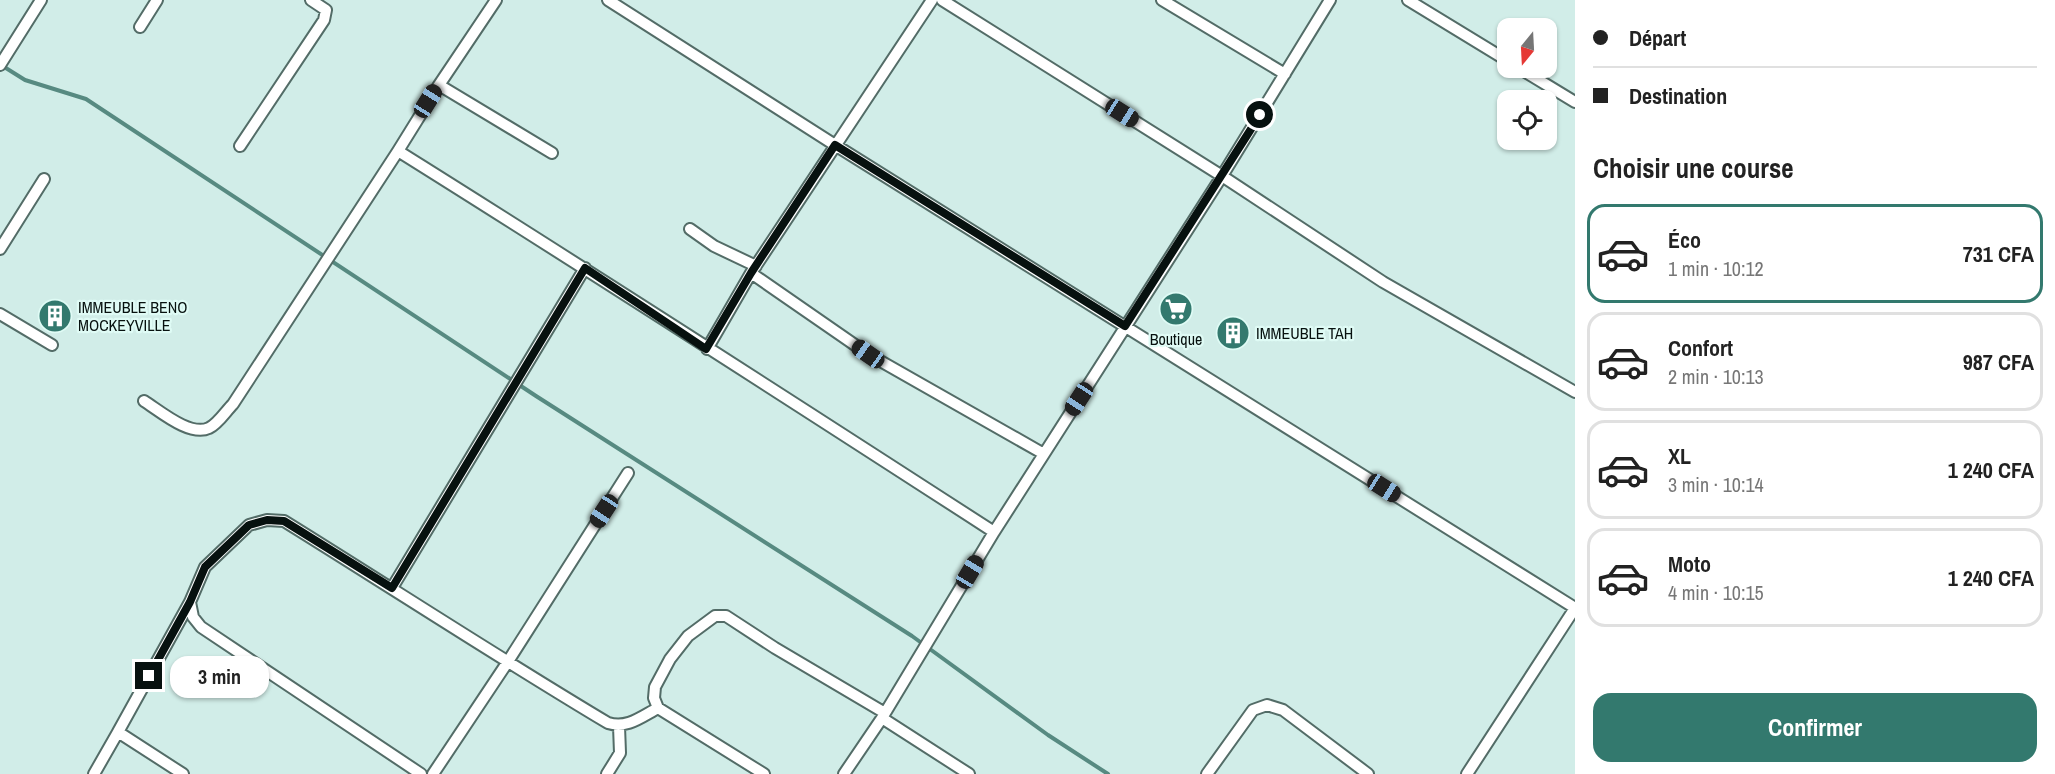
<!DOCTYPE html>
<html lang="fr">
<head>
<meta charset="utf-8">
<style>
	body { margin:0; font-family:"Archivo Narrow",sans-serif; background:#f2f2f2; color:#222; height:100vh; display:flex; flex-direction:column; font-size:22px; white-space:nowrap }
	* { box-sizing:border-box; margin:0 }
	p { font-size:20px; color:#767676 }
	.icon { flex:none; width:33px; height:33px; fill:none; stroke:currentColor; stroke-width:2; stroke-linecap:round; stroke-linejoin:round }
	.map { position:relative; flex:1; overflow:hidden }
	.sheet { display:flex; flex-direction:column; background:#fff; width:480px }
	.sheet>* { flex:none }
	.banner { display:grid; align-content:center; height:132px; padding:0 18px; background:#fff }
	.needle { width:39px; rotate:198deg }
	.controls { position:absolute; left:1497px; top:18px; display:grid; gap:12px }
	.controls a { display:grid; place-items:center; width:60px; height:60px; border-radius:12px; background:#fff; box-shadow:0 2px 4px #0004; font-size:30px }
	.end { position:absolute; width:27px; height:27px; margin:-14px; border:8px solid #07110f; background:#fff; box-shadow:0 0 0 3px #fff }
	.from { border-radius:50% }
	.bubble { position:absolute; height:42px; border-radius:18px; background:#fff; box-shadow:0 2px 4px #0004; font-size:20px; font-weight:700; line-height:42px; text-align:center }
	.car { position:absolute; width:18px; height:36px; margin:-18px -9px; border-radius:8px; box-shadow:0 0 4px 2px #0007; background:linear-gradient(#222 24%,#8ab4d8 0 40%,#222 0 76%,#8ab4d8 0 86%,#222 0) }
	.banner b { display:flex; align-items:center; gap:21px; height:57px; font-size:22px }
	.banner b+b { border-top:2px solid #e0e0e0 }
	.banner i { width:15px; height:15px; background:#222 }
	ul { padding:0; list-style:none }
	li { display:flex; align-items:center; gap:18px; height:99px; margin:0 12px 9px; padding:0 6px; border:3px solid #e0e0e0; border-radius:18px }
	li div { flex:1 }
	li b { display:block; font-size:22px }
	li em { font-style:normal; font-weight:700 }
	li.selected { border-color:#33796e }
	li>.icon { width:54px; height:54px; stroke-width:1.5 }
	h2 { padding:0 18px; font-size:27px; line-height:72px }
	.action { display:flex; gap:12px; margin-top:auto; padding:12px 18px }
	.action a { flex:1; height:69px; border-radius:18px; background:#33796e; color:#fff; font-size:24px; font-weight:700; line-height:69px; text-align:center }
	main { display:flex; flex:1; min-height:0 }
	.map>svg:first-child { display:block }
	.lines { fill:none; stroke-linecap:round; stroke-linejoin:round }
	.stream { stroke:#578a81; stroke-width:4 }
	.street-casing { stroke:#536c67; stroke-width:14 }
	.street { stroke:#fff; stroke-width:10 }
	.route { stroke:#07110f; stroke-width:8 }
	.labels { text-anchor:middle; stroke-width:4.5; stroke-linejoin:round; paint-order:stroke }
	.poi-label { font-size:16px; fill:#07110f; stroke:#dffbf5; text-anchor:start }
</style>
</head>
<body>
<main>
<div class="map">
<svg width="1575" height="774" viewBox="0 0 1575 774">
	<rect width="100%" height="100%" fill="#d1ede8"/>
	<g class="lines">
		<!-- stream -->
		<path class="stream" d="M1 65 25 80 86 99 536 396 912 636 1048 735 1108 774"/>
		<defs>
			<path id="street" d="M608 0 835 145 1575 608
				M942 0 1222 176 1383 282 1575 392
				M1162 0 1285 74
				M1408 0 1508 61
				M140 27 157 0
				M0 65 41 0
				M1519 68 1575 102
				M439 85 552 153
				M240 146 324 20 326 10 311 0
				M398 151C598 276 796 404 994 532
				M690 229 714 246 756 266
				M0 249 44 179
				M751 273 868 354 1044 454
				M0 314 52 345
				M707 349 751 273 932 0
				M144 401C160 411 190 437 209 428 218 424 226 411 233 404L398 151 439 85 496 0
				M392 588 585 268
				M190 602 193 617 201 627 421 774
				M882 718 969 774
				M118 732 190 602 205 567 249 525 267 520 284 521C392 588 499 658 608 723 627 729 641 717 658 708
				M94 774 118 732 183 774
				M433 774 507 663 628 473
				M607 774 620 753 619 726
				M764 774 658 708 654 698 655 687 670 659 688 636 715 616H726L775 648 885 713
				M844 774 882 718 994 532 1222 176 1330 0
				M1207 774 1253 710 1267 705 1283 710 1368 774
				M1467 774 1575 608"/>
		</defs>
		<!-- street casing -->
		<use href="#street" class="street-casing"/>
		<!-- street -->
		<use href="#street" class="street"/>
	</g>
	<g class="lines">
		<!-- route -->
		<path class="route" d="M149 676 190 602 205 567 249 525 267 520 284 521 392 588 585 268 706 349 751 273 835 145 1125 326 1260 115"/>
	</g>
	<!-- icons -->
	<defs>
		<symbol id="supermarket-disc" viewBox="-11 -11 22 22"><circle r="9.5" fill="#33796e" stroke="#dffbf5"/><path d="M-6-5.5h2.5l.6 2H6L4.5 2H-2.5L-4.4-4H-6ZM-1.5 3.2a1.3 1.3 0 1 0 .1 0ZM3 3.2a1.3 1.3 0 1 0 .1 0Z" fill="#fff"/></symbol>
		<symbol id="building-disc" viewBox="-11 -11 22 22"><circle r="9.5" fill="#33796e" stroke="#dffbf5"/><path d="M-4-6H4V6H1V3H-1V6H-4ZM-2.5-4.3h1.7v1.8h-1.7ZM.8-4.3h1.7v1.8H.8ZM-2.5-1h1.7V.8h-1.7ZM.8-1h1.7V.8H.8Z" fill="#fff"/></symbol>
	</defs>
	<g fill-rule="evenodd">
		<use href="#supermarket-disc" x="1157" y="290" width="38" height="38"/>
		<use href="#building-disc" x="36" y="297" width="38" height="38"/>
		<use href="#building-disc" x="1214" y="314" width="38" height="38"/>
	</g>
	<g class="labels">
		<!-- poi labels -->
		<g class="poi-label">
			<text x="78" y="313">IMMEUBLE BENO<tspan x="78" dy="18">MOCKEYVILLE</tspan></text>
			<text x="1256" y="339">IMMEUBLE TAH</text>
			<text x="1176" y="345" text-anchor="middle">Boutique</text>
		</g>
	</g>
</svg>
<div class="controls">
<a><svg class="needle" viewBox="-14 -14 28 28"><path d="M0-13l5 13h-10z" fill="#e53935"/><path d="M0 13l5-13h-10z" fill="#767676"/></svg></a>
<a><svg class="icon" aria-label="locate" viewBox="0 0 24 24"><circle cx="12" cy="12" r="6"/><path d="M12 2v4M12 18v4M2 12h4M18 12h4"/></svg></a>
</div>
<i class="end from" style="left:1260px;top:115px"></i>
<i class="end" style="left:149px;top:676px"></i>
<div class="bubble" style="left:170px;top:656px;width:99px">3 min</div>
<i class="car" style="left:428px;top:101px;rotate:32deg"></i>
<i class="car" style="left:1122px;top:113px;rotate:122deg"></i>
<i class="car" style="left:868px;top:354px;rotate:305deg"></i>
<i class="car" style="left:1079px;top:399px;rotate:213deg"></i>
<i class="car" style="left:1384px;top:488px;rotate:122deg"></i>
<i class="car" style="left:604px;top:511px;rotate:213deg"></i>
<i class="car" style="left:970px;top:572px;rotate:31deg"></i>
</div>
<section class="sheet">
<div class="banner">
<b><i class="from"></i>Départ</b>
<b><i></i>Destination</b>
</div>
<h2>Choisir une course</h2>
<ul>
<li class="selected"><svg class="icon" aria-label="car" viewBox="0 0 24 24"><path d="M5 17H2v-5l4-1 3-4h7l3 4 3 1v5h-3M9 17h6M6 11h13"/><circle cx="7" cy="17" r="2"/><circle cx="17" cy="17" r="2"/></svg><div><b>Éco</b><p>1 min · 10:12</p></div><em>731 CFA</em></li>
<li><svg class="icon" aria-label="car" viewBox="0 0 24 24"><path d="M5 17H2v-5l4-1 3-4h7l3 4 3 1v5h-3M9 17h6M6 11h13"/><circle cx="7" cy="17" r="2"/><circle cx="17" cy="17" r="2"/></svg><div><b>Confort</b><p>2 min · 10:13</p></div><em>987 CFA</em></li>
<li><svg class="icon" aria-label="car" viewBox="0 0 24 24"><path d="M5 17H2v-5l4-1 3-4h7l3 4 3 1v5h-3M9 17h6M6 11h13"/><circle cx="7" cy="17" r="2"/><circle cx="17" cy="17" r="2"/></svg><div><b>XL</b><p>3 min · 10:14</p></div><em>1 240 CFA</em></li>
<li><svg class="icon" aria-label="car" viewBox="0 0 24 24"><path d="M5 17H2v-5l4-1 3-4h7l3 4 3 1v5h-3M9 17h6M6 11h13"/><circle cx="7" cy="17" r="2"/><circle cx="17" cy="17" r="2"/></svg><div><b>Moto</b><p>4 min · 10:15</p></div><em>1 240 CFA</em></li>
</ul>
<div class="action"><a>Confirmer</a></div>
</section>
</main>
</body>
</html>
